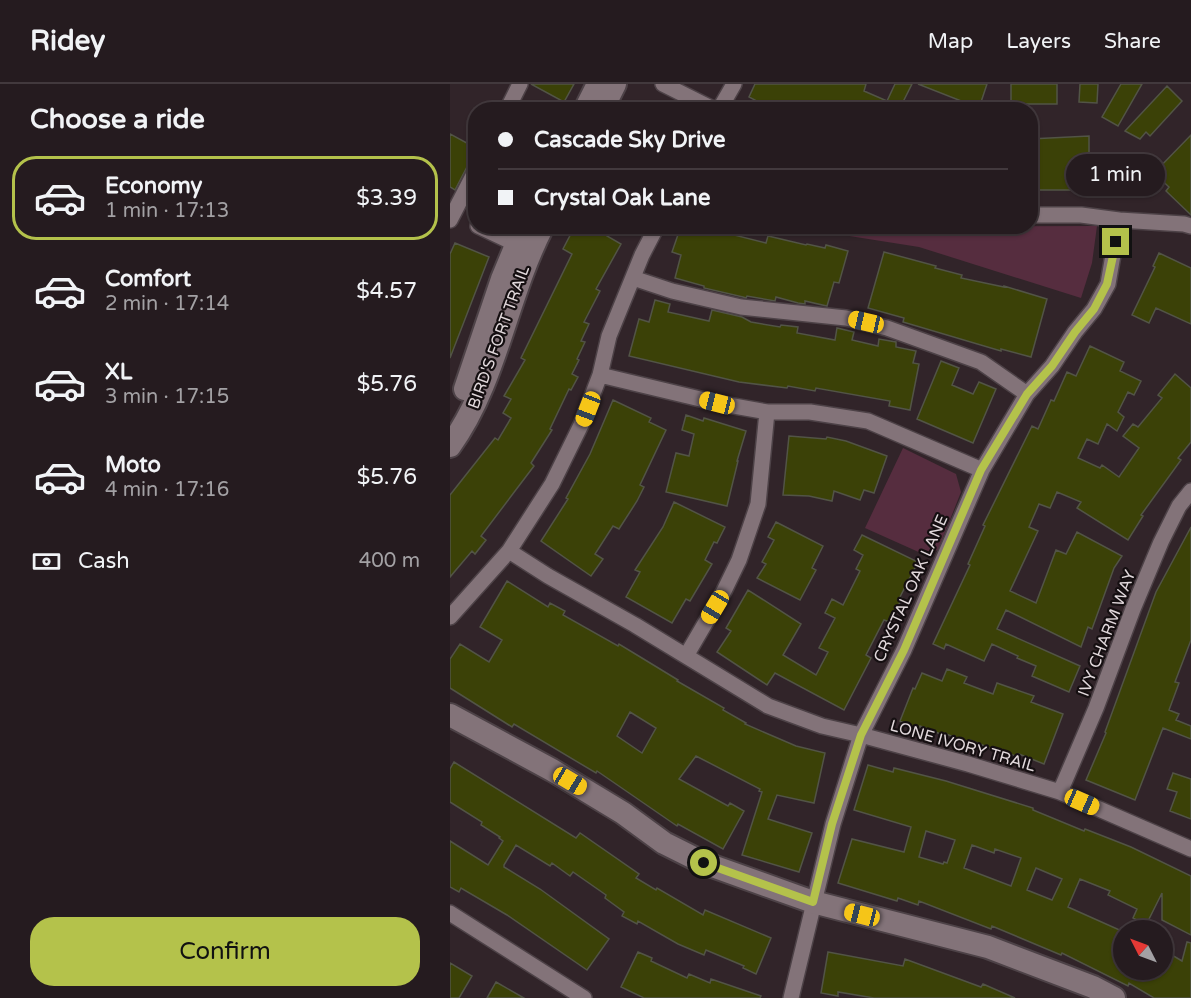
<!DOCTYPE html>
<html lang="en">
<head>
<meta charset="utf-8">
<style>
	body { margin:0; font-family:"Varela Round",sans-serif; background:#2d2428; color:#f1f3f6; height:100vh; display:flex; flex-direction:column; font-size:22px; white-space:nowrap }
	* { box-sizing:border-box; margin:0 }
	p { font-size:20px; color:#a3a1a4 }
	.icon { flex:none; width:33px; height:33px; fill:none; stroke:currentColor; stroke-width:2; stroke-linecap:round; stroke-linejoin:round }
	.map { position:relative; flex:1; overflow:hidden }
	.side { display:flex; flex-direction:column; background:#251b1f; width:450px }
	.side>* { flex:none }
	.top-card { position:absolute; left:18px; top:18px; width:570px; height:132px; border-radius:24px; box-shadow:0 2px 4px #0004,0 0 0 2px #42393d; display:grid; align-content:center; height:132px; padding:0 30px; background:#251b1f }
	.needle { width:39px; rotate:312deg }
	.controls { position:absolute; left:663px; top:836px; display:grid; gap:12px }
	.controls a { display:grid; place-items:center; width:60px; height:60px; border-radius:50%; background:#251b1f; box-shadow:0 2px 4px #0004,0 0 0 2px #42393d; font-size:30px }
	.end { position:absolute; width:27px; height:27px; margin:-14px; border:8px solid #b4c24b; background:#111; box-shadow:0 0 0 3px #111 }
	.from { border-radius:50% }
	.bubble { position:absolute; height:42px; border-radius:21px; background:#251b1f; box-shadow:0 2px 4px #0004,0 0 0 2px #42393d; font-size:20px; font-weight:600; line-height:42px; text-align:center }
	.car { position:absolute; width:18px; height:36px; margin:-18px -9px; border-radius:8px; box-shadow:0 0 4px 2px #0007; background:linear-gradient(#f5c518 24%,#345 0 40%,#f5c518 0 76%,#345 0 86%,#f5c518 0) }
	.top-card b { display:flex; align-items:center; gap:21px; height:57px; font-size:22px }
	.top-card b+b { border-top:2px solid #42393d }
	.top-card i { width:15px; height:15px; background:#f1f3f6 }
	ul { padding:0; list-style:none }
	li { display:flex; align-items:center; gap:18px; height:84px; margin:0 12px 9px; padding:0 18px; border:3px solid transparent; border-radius:24px }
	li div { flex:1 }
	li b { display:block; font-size:22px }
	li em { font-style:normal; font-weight:600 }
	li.on { border-color:#b4c24b }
	li>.icon { width:54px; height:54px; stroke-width:1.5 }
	h2 { padding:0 30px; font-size:27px; line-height:72px }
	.pay { display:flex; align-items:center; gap:15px; height:66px; padding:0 30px; font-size:22px }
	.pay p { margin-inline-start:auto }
	.action { display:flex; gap:12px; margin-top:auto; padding:12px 30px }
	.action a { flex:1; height:69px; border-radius:24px; background:#b4c24b; color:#111; font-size:24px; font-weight:600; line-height:69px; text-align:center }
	header { display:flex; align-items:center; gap:36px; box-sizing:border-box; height:84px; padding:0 30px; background:#251b1f; border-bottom:2px solid #42393d }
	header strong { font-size:28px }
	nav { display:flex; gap:33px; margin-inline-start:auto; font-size:21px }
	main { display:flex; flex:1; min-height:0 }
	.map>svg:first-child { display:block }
	.green { fill:#562d3f }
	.building { fill:#3b4107; stroke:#525446; stroke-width:1.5; fill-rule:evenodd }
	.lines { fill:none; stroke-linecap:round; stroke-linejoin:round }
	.street-casing { stroke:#4d4247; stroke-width:18 }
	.secondary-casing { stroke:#4d4247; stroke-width:26 }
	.street { stroke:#837379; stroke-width:15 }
	.secondary { stroke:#837379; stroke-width:22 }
	.route { stroke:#b4c24b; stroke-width:8 }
	.labels { text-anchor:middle; stroke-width:4.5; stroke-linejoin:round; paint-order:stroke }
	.street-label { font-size:16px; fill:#e2d9dc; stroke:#150f11 }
</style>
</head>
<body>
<header>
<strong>Ridey</strong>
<nav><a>Map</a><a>Layers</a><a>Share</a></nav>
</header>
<main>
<section class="side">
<h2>Choose a ride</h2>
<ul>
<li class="on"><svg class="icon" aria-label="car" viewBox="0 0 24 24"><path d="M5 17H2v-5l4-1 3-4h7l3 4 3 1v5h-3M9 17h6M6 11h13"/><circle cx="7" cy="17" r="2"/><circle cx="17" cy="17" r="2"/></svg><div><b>Economy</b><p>1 min · 17:13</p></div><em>$3.39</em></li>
<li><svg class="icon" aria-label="car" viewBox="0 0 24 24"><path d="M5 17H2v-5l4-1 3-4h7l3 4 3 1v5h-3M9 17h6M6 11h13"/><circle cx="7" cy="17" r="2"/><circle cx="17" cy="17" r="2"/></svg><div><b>Comfort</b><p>2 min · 17:14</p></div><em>$4.57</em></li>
<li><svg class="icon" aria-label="car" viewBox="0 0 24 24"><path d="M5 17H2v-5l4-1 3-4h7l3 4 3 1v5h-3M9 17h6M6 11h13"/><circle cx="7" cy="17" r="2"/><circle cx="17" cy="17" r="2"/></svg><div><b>XL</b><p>3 min · 17:15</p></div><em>$5.76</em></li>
<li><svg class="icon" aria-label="car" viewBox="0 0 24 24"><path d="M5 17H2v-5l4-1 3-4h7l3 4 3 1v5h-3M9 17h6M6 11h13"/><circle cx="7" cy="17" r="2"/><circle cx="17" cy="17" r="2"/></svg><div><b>Moto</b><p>4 min · 17:16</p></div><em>$5.76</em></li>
</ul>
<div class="pay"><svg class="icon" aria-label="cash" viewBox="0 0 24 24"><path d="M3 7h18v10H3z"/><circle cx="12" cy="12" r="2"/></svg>Cash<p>400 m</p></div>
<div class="action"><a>Confirm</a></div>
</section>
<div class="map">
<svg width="741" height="914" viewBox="0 0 741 914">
	<rect width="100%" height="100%" fill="#312429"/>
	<!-- green -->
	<path class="green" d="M647 142 642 179 631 214 469 163 393 151 332 147 317 143Z
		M453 364 506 390 511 408 488 466 473 470 415 444Z"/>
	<!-- building -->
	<path class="building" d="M81 0H124L114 18Z
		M305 0H416L414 7 437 17 445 0H462L451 22 458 26H324L299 13Z
		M468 0H537L529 24Z
		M561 0H607V20H561Z
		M630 0H648L647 19 629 18Z
		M671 0H692L668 42 652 33Z
		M717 2 732 17 700 52 696 48 690 55 675 47Z
		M0 50 26 64V76L18 81 5 106 0 103Z
		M741 51V131L716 107 719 103 704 89Z
		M639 52V76H647V92L621 93 622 106H580V55Z
		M125 142H163L157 152 171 160 146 205 150 207 134 238 139 240 131 257 135 258 127 275 129 276 122 290 128 293 121 306 119 305 100 345 102 346 81 379 84 382 31 452 36 456 25 470 22 467 0 493V411L45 354 48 356 61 334 53 329 61 315 54 312 75 276 71 274 122 170 113 165Z
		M231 142H247L259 147 260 142H274L285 146 284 151 316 159 318 152 356 161 357 160 375 164 376 161 398 167 389 199 384 198 377 222 355 217V220L348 219 326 213 325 217 297 212 296 214 293 213 254 204V202L225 194 231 171 222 168Z
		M5 159 39 173 0 274V170Z
		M434 168 486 182 485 184 512 191 511 194 554 203V202L597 215 581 273 551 265V267L453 238 454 234 418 224Z
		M709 169 741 184V240L706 224 699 239 682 231 705 183 703 182Z
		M205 216 220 220 218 228 259 237 262 226 292 233 301 238 330 243 331 241 348 243 347 249 385 256 387 244 404 248 402 256 428 262 429 255 446 258V263L466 267 463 279 469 280 460 326 439 322 440 317 366 304 365 307 338 302 337 304 289 298 179 272 189 235 199 238Z
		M640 262 674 278 670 287 691 297 684 311 678 308 668 328 674 333 667 347 657 340 648 360 637 355 628 374 650 384 652 381 669 393 689 364 673 352 683 340 688 343 712 314 708 311 725 290 741 304V358L728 374 731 376 691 431 693 432 678 456 627 424 631 418 607 408 600 424 589 420 579 443 588 447 560 507 586 519 606 466 616 470 627 448 672 472 664 484 642 545 638 543 631 563 556 526 547 545 630 582 619 608 582 592 586 582 567 574 568 572 542 560 534 577 496 560 494 565 483 560 520 481 518 480 535 442 533 441 582 342 588 345 601 316 604 317 617 288 626 292Z
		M491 277 509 284 502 301 523 310 529 298 546 305 523 359 467 335Z
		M163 316 201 334 199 338 216 346 190 401 194 403 187 417 169 445 163 442 145 470 153 475 141 492 91 457 118 415 116 414 140 370Z
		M236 331 253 337 254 334 296 347 287 377H288L277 422 216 408 226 369 239 372 244 350 232 346Z
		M339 352 376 355 377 353 396 357 437 372 424 409 414 406 410 416 384 407 382 417 359 412 333 411Z
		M224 418 275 443 267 459 264 458 255 476 262 480 240 517 236 515 222 539 176 513 190 488 185 486 213 443Z
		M326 438 373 462 362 484 366 486 350 516 307 494 316 480 312 478 324 456 318 453Z
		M741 443V556L725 598 729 599 719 626 729 630 726 636 741 642V655L713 644 685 716 636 696 656 649 655 648 706 508Z
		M412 451 468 478 450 513 452 514 440 538 434 536 416 571 421 574 394 626 325 589 317 601 267 568 281 547 276 544 298 506 351 540 333 571 366 591 378 568 369 564 385 534 375 529 382 515 393 521 410 487 406 485 413 471 404 466Z
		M57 497 98 523 100 519 115 527 113 531 168 562 169 560 187 571 228 596 227 597 274 624 273 626 296 639 295 640 346 662 375 669 364 719 327 711 318 735 362 749 349 788 292 771 312 708 309 707 310 705 246 672 229 695 278 722 280 719 294 727 273 765 228 740 227 742 147 687 146 689 64 640 62 643 0 604V575L10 560 39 578 52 556 30 543ZM180 628 206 644 192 669 167 652Z
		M497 585 517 593 514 599 543 610 547 599 584 612 581 618 613 630 594 680 569 670 568 673 543 663 542 665 520 656 518 659 494 649 493 651 470 642 469 645 450 637 463 604 465 605 472 589 492 597Z
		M4 678 126 754 130 749 189 790 186 794 206 806 207 804 253 831 255 826 321 854 306 890 293 884 294 882 256 866 254 871 228 860 188 837 187 840 172 832 174 828 155 814 156 811 123 788 120 792 102 779 100 782 66 761 54 781V783L90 805 159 855 137 886 57 831 11 804 9 808 0 803V757L38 781 53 757 49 754 50 753 31 741 32 738 0 718V685Z
		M418 681 443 688 444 684 496 697 583 724V726L634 747 635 745 681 763 741 792V851L712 836V809L696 841 683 834 687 825 658 811 660 807 630 795 618 823 674 848V885H712V865L732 877 737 858 741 859V914H704L679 899 678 902 612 869 611 871 542 842 541 845 469 817 468 821 448 814 447 817 388 799 402 755 454 768 461 743 404 726ZM476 747 505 756 497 779 494 778 493 780 469 773ZM522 761 544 769 545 765 571 774 561 802 514 784ZM586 784 612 795 602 816 577 806Z
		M723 689 741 695V735L720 727 727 708 717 705Z
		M188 868 202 874 201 877 237 894 239 890 260 899 261 895 311 912 310 914H194L171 903Z
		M378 868 453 882 455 875 531 903 533 900 565 914H424L388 908V912L371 909Z
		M0 879 22 892 9 914H0Z
		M46 898 74 914H37Z"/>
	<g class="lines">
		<defs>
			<path id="street" d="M213 0 265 26
				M57 26 70 0
				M269 26 284 0
				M580 131H631L669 136 734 140 741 142
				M0 136 26 86
				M28 142 74 164
				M183 194 222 207 291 223 396 234 437 244 531 278 577 310
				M150 291 267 319 317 328H360L418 337 532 386
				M59 467 98 492 185 541 318 622 372 642 411 651 518 680 610 708 741 765
				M0 533 59 467 102 400 131 341 150 291 159 252 192 171 207 142
				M236 572 274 507 289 476 308 420 317 328
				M610 708 646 624 683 525 711 458 729 422 741 407
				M0 829 134 914
				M341 914 383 740 411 651 454 566 532 386 577 310 602 282 625 248 644 225 658 200 669 136"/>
			<path id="secondary" d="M135 26 148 0
				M152 26 165 0
				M15 305 52 195 74 142
				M0 362C47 297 56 213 93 142
				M0 631 102 686 173 729 214 759 254 779 363 818 538 863 643 903 664 914"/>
		</defs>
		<!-- street casing -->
		<use href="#street" class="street-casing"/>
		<!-- secondary casing -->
		<use href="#secondary" class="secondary-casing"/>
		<!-- street -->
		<use href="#street" class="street"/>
		<!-- secondary -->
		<use href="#secondary" class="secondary"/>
	</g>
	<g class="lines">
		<!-- route -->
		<path class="route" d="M254 779 363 818 382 740 411 651 454 566 531 386 577 310 602 282 625 248 644 225 657 200 666 158"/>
	</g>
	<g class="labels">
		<!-- street labels -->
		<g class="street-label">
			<text transform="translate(48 253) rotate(-70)" y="6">BIRD'S FORT TRAIL</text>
			<text transform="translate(460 504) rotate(-66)" y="6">CRYSTAL OAK LANE</text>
			<text transform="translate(656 549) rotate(-69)" y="6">IVY CHARM WAY</text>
			<text transform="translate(513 661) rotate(16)" y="6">LONE IVORY TRAIL</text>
		</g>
	</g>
</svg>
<div class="controls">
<a><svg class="needle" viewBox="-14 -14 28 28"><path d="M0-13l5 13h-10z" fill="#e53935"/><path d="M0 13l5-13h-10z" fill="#a3a1a4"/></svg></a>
</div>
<i class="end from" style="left:254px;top:779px"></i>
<i class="end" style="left:666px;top:158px"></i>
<div class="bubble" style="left:616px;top:70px;width:99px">1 min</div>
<i class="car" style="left:416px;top:238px;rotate:283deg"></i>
<i class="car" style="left:267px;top:319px;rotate:284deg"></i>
<i class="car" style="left:138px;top:325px;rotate:201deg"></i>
<i class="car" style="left:265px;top:523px;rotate:211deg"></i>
<i class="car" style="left:120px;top:697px;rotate:121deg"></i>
<i class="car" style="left:632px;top:718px;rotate:114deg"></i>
<i class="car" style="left:412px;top:831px;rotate:284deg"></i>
<div class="top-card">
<b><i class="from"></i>Cascade Sky Drive</b>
<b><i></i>Crystal Oak Lane</b>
</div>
</div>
</main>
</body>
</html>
